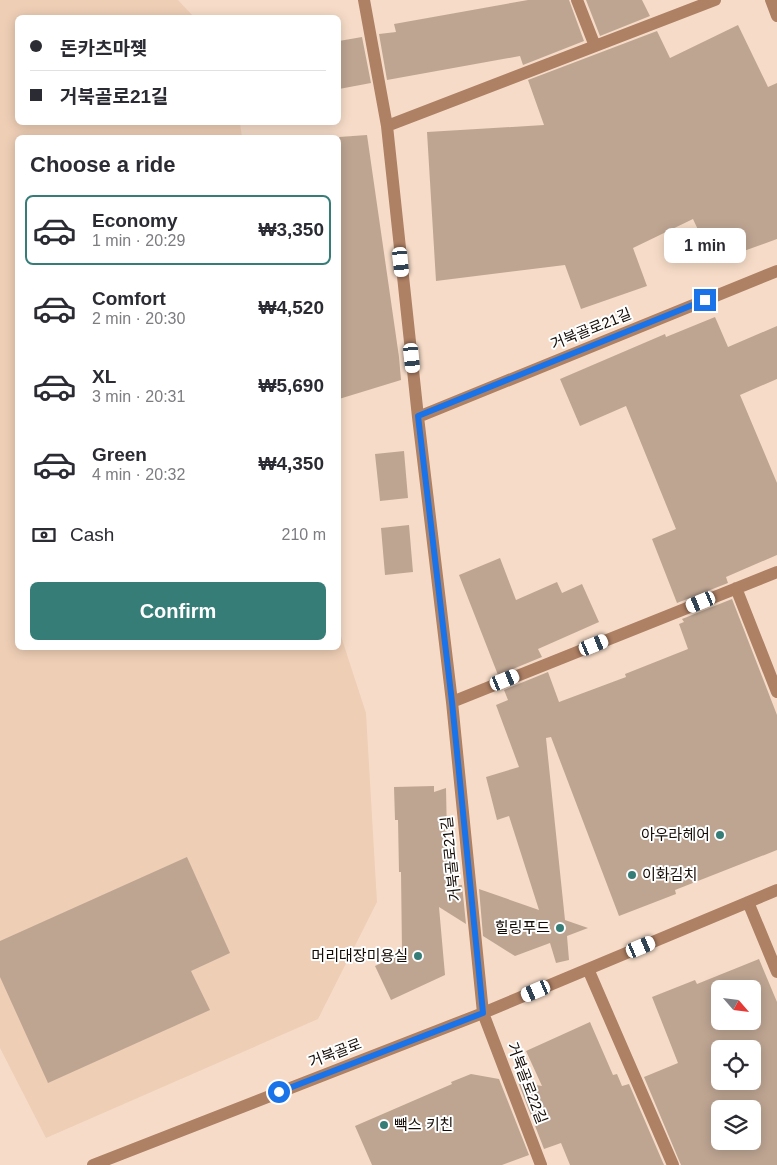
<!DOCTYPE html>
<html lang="en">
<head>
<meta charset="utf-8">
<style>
	body { margin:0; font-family:Arial,"Noto Sans KR",sans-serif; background:#f2f2f3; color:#2b2b33; height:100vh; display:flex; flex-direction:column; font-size:19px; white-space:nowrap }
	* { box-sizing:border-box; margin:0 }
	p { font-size:16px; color:#7c7c81 }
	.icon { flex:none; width:28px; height:28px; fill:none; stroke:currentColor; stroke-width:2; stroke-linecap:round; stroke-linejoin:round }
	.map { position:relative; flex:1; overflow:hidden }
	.panel { position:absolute; left:15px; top:135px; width:326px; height:515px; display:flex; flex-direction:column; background:#fff; border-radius:8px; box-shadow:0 2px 12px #0003 }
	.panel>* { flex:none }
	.top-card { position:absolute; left:15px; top:15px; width:326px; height:110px; border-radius:8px; box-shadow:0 2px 12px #0003; display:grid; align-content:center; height:110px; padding:0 15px; background:#fff }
	.needle { width:32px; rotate:118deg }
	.fabs { position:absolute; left:711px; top:980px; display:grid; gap:10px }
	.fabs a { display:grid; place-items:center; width:50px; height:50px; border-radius:8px; background:#fff; box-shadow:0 2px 12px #0003; font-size:25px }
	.end { position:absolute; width:22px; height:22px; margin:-11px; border:6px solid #1a73e8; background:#fff; box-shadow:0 0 0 2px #fff }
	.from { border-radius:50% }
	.bubble { position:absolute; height:35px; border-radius:8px; background:#fff; box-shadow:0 2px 12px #0003; font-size:16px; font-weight:800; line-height:35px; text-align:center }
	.car { position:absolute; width:15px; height:30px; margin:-15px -8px; border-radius:6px; box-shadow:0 0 4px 1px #0007; background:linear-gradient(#fff 24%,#345 0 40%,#fff 0 76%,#345 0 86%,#fff 0) }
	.top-card b { display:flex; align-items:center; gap:18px; height:48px; font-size:19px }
	.top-card b+b { border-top:1px solid #e1e1e2 }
	.top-card i { width:12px; height:12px; background:#2b2b33 }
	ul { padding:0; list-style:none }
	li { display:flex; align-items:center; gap:15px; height:70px; margin:0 10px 8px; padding:0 5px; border:2px solid transparent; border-radius:8px }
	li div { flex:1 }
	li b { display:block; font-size:19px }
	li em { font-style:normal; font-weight:800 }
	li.on { border-color:#367d77 }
	li>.icon { width:45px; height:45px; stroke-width:1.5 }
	h2 { padding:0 15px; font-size:22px; line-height:60px }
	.pay { display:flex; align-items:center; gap:12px; height:55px; padding:0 15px; font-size:19px }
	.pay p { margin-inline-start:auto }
	.action { display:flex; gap:10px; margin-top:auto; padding:10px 15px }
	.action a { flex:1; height:58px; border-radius:8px; background:#367d77; color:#fff; font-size:20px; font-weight:800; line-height:58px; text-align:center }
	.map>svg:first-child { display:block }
	.built { fill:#eeceb5 }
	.building { fill:#bea592; fill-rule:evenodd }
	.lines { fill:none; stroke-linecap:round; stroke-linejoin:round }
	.minor { stroke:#ae8064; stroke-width:12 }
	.route { stroke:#1a73e8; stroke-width:6 }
	.poi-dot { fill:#367d77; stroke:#fff; stroke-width:2 }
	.labels { text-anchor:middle; stroke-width:4; stroke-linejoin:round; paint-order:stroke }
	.street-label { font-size:15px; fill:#140b05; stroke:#fff }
	.poi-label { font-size:15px; fill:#140b05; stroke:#fff; text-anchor:end }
</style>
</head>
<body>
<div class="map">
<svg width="777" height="1165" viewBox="0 0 777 1165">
	<rect width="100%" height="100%" fill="#f6dcc8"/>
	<!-- built -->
	<path class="built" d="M0 0H178L194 17 18 18V122L240 123 242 137 18 138V648H339V630L366 713 377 902 318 1019 46 1138 0 1048Z"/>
	<!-- building -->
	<path class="building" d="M528 0H569L584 41 523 65 520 56 387 80 379 34 396 32 394 24Z
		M586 0H642L650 16 600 36Z
		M738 25 768 87 777 83V239L713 262 693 219 633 248 647 286 581 309 565 265 436 281 427 132 544 125 528 80 657 31 670 58Z
		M362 37 371 83 339 89V41Z
		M367 135 399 357 401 380 339 399V137Z
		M715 317 728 347 777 326V379L740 395 777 483V555L726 577 728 583 677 603 652 539 676 529 626 406 580 426 560 379 665 334 666 337Z
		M404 451 408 498 380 501 375 454Z
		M409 525 413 572 385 575 381 528Z
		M500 558 516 600 557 582 562 593 582 584 599 622 538 649 542 657 498 675 459 575Z
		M732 599 777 715V850L675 890 676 894 619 916 551 737 546 738 565 920 588 928 567 936 569 960 556 963 550 943 515 956 483 936 479 889 539 910 509 816 497 820 486 777 519 767 496 705 508 700 504 690 548 672 559 702 626 677 625 674 688 649 679 624 684 622 682 619Z
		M434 786V792L446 788 448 885H462L466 924 439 907 445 975 391 1000 375 966 402 953 401 872H399L398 820H395L394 787Z
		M187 857 230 953 191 971 210 1010 48 1083 0 977V941Z
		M759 959 777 1002V1165H681L644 1077 678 1063 652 997 695 980 697 984ZM720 989H752V1021H720ZM720 1049H752V1081H720ZM720 1109H752V1141H720Z
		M590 1022 613 1075 617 1074 622 1086 629 1084 664 1165H570L561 1143 544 1149 518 1082 542 1086 526 1051Z
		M471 1074 499 1079 529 1155 502 1165H372L355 1126 452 1084 451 1082Z"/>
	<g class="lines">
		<!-- minor -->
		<path class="minor" d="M364 0 387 126 418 417 452 702 483 1013 541 1165
			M577 0 595 46
			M771 0 777 16
			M387 126 715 0
			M418 417 777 271
			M736 588 777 692
			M452 702 777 572
			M748 902 777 972
			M588 969 673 1165
			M93 1165 483 1013 777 890"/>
	</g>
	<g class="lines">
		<!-- route -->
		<path class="route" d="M279 1092 483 1013 452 702 418 416 705 300"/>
	</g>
	<!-- markers -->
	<g class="poi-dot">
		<circle cx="720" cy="835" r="5"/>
		<circle cx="632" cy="875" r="5"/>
		<circle cx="560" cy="928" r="5"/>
		<circle cx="418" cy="956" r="5"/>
		<circle cx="384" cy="1125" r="5"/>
	</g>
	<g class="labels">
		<!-- street labels -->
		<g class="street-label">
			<text transform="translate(591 329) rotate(-22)" y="5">거북골로21길</text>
			<text transform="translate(451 859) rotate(-96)" y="5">거북골로21길</text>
			<text transform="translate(335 1053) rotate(-21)" y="5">거북골로</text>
			<text transform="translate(527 1083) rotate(69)" y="5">거북골로22길</text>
		</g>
		<!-- poi labels -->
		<g class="poi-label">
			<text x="710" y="840">아우라헤어</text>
			<text x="642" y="880" text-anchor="start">이화김치</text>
			<text x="550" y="933">힐링푸드</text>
			<text x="408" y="961">머리대장미용실</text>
			<text x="394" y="1130" text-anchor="start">빽스 키친</text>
		</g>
	</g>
</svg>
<div class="fabs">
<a><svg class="needle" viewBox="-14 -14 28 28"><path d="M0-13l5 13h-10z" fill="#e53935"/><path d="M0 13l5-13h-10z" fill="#7c7c81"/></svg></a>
<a><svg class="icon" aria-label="locate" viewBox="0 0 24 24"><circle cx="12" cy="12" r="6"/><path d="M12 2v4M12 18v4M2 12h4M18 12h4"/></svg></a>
<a><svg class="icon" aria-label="layers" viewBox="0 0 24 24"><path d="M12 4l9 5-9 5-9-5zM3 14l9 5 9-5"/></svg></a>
</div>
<i class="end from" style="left:279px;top:1092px"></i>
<i class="end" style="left:705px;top:300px"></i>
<div class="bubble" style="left:664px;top:228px;width:82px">1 min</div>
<i class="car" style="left:401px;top:262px;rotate:174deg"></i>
<i class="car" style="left:412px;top:358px;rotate:174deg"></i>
<i class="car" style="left:701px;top:602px;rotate:248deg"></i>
<i class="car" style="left:594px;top:645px;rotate:68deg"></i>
<i class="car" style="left:505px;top:680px;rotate:68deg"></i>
<i class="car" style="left:641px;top:947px;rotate:67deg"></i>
<i class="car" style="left:536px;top:991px;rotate:247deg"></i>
<div class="top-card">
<b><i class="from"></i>돈카츠마졪</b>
<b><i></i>거북골로21길</b>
</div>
<section class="panel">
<h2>Choose a ride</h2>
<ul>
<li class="on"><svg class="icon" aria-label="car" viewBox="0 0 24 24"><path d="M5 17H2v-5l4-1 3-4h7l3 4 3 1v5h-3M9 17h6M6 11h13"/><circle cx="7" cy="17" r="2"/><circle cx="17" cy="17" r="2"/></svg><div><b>Economy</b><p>1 min · 20:29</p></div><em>₩3,350</em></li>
<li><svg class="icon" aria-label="car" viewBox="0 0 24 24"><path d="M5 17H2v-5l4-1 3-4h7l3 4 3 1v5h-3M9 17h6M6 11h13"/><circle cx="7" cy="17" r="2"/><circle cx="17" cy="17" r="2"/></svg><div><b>Comfort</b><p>2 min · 20:30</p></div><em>₩4,520</em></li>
<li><svg class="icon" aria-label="car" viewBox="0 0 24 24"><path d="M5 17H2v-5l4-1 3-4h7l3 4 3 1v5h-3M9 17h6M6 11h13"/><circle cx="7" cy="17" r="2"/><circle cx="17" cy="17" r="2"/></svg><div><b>XL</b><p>3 min · 20:31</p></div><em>₩5,690</em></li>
<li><svg class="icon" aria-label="car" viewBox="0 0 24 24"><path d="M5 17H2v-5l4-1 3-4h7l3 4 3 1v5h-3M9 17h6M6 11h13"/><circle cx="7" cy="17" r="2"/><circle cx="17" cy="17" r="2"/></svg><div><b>Green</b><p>4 min · 20:32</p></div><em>₩4,350</em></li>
</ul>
<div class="pay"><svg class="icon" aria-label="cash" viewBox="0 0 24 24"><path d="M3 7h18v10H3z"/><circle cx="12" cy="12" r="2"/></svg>Cash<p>210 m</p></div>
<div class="action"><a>Confirm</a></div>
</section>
</div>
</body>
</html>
